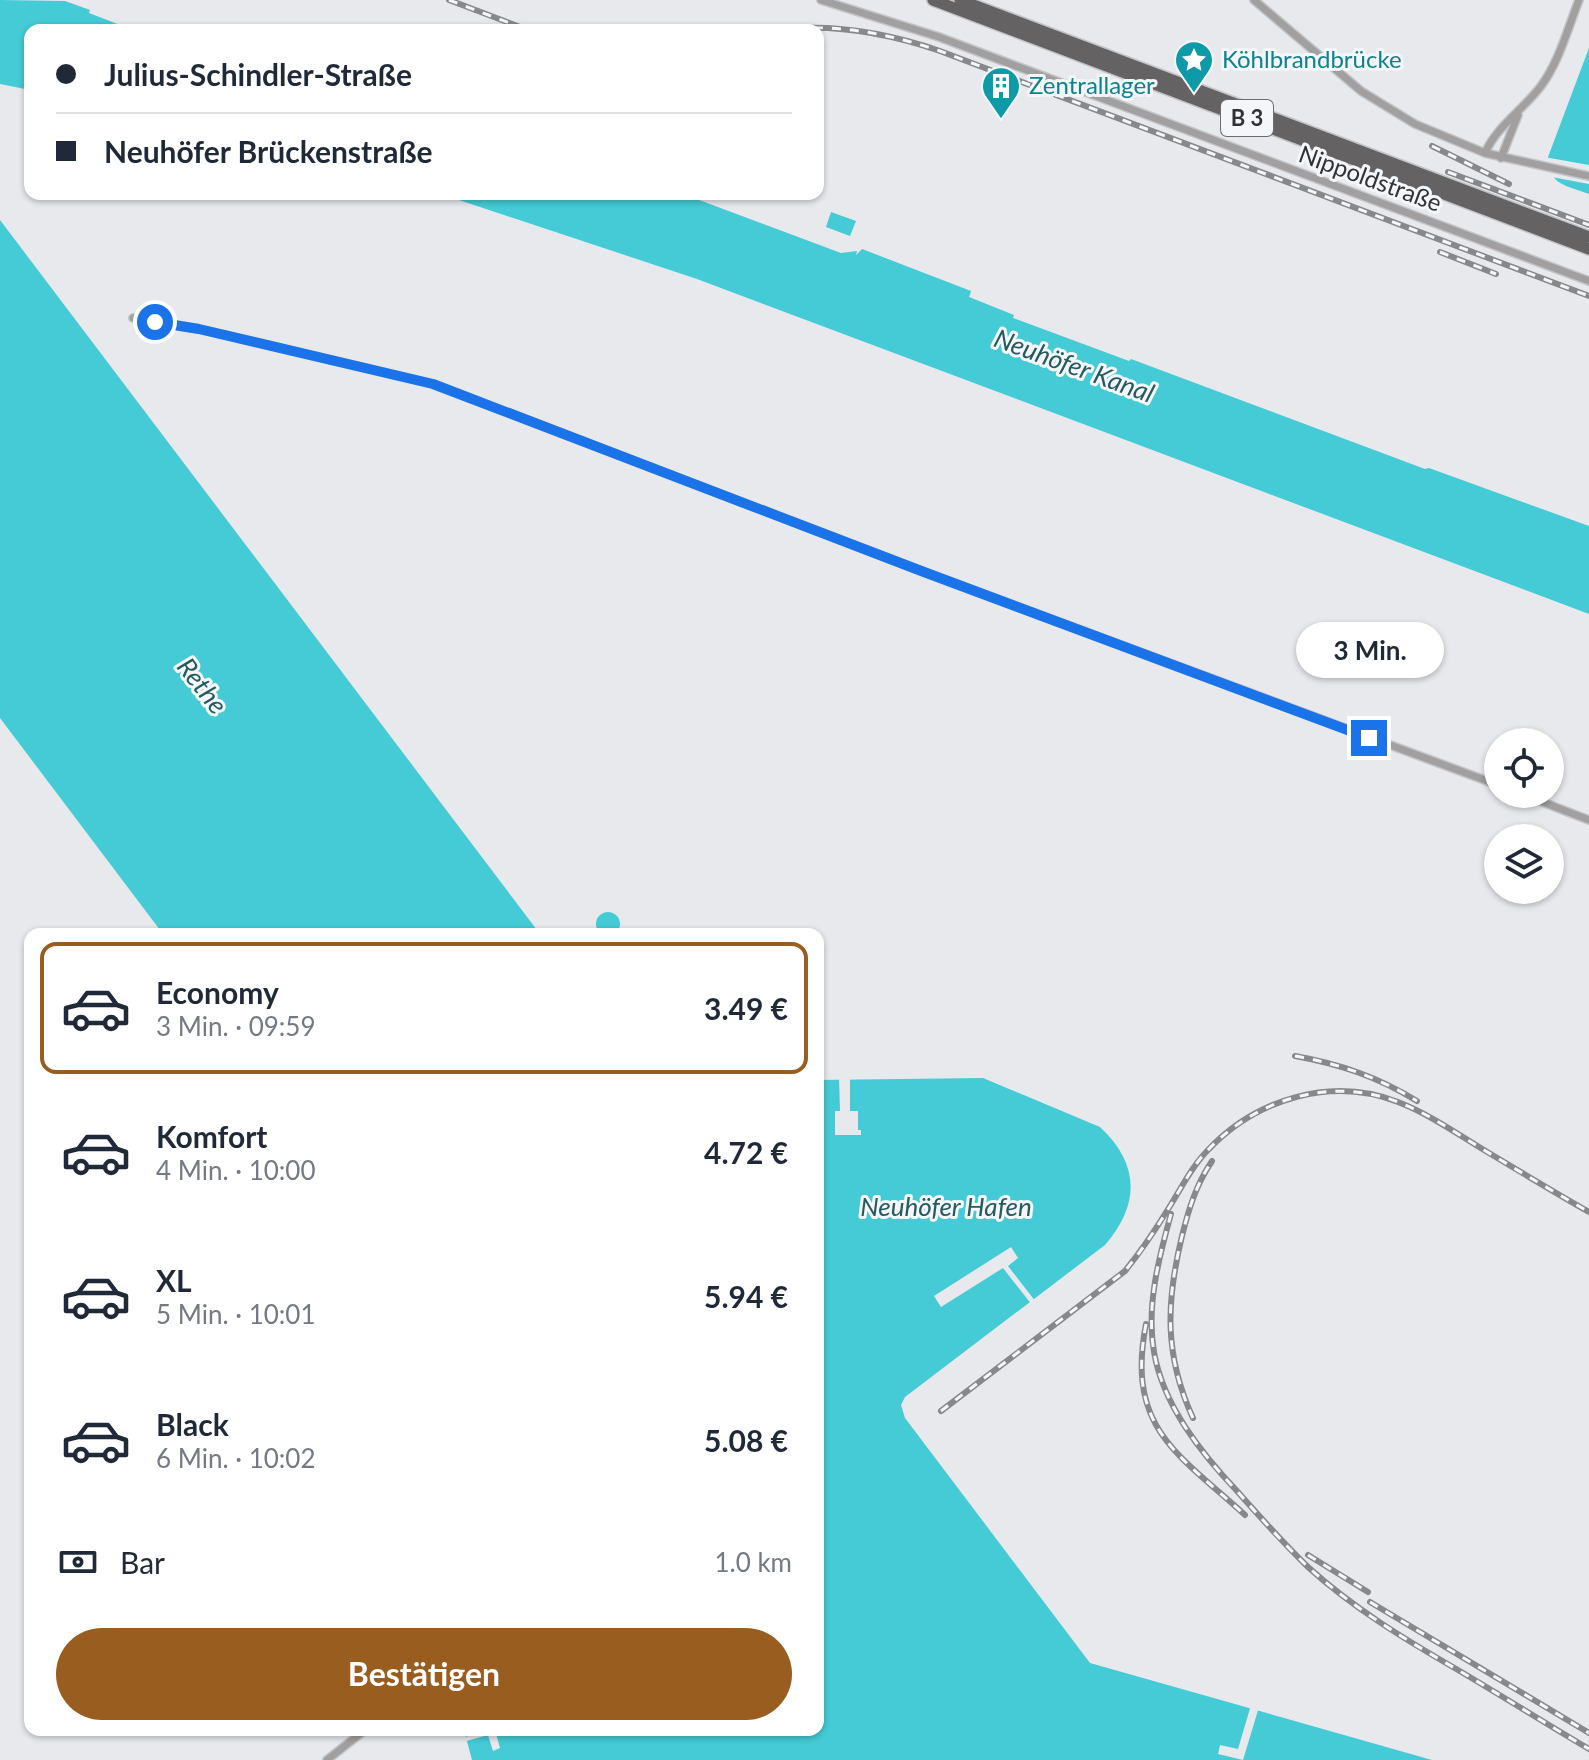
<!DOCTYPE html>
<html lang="de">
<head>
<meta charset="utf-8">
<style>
	body { margin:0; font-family:Lato,sans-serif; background:#f2f2f3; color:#1f2937; height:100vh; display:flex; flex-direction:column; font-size:30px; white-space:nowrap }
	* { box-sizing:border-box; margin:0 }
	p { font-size:26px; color:#747a83 }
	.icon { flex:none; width:44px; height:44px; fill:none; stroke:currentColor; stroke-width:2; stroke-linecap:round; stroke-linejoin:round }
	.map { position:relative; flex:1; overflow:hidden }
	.drawer { position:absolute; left:24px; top:928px; width:800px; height:808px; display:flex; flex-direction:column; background:#fff; border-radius:16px; box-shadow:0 2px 6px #0004 }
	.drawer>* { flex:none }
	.guide { position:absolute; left:24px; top:24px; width:800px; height:176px; border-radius:16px; box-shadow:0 2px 6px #0004; display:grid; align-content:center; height:176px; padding:0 32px; background:#fff }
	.fabs { position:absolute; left:1484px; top:728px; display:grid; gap:16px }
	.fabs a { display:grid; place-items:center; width:80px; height:80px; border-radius:50%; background:#fff; box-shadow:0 2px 6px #0004; font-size:40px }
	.end { position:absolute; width:36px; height:36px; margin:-18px; border:10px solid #1a73e8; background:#fff; box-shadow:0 0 0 4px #fff }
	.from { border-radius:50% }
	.bubble { position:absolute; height:56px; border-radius:28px; background:#fff; box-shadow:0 2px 6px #0004; font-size:26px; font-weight:700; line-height:56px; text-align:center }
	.guide b { display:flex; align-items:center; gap:28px; height:76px; font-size:30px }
	.guide b+b { border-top:2px solid #e0e1e3 }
	.guide i { width:20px; height:20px; background:#1f2937 }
	ul { padding:14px 0 0; list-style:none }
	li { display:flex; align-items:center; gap:24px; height:132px; margin:0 16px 12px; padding:0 16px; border:4px solid transparent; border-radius:16px }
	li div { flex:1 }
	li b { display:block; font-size:30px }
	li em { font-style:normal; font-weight:700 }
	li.on { border-color:#995d1f }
	li>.icon { width:72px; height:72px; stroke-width:1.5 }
	.pay { display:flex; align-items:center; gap:20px; height:88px; padding:0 32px; font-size:30px }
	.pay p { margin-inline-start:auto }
	.action { display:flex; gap:16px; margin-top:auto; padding:16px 32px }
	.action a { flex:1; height:92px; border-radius:48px; background:#995d1f; color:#fff; font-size:32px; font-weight:700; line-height:92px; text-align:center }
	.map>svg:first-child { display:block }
	.water { fill:#44cbd6 }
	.pier { fill:#e7e9ec }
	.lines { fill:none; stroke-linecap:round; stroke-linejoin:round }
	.street-casing { stroke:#c3c4c7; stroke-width:10 }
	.primary-casing { stroke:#c3c4c7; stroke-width:14 }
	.street { stroke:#a19f9f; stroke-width:7 }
	.primary { stroke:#656263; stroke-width:11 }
	.rail-casing { stroke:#87888a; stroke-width:6 }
	.rail { stroke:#f5f6fa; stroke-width:3; stroke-dasharray:9; stroke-linecap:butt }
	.route { stroke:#1a73e8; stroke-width:10 }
	.labels { text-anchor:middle; stroke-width:6; stroke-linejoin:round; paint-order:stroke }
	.shield { fill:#f5f6fa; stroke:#6c6d6f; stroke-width:2 }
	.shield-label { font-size:22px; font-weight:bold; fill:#313233 }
	.culture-label { font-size:24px; fill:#0d838f; stroke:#f5f6fa; text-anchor:start }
	.street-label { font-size:24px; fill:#313233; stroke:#f5f6fa }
	.water-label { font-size:26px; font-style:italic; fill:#245b60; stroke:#f5f6fa }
</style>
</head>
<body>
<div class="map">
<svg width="1589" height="1760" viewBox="0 0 1589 1760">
	<rect width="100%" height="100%" fill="#e7e9ec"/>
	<!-- water -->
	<path class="water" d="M0 0 65 1 90 10 89 13 133 30H30V90L0 84Z
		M1589 48V194C1566 185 1549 186 1548 157Z
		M441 194H683L841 253 857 251 856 255 862 249 971 291 969 297 1014 315 1013 318 1129 361 1131 359 1425 469 1429 468 1589 526V614L697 279Z
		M831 212 856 221 850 236 826 227Z
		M0 220 540 934H163L0 718Z
		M596 924a12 12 0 1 1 24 0a12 12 0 1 1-24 0Z
		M983 1078 1100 1127C1140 1164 1140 1205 1105 1245L905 1397 901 1405 905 1418 1090 1663 1432 1760H472L464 1730H818V1080Z"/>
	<!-- pier -->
	<path class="pier" d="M1544 157 1589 165V184L1546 176Z
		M839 1076H850V1111H858V1130H861V1135H835V1111H840Z
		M1011 1247 1018 1258 1008 1266 1036 1302 1032 1305 1003 1268 941 1307 934 1296Z
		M1251 1705 1259 1707 1243 1760 1218 1754 1220 1745 1238 1749Z
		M487 1730H495L500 1748 493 1751 488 1735 463 1742 462 1738Z"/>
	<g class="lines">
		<defs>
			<path id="street" d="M821 0 939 37 1589 281
				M1254 0 1361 91 1415 124 1485 153 1589 176
				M1485 153C1497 126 1523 110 1541 86 1559 62 1568 28 1579 0
				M1501 158 1518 115
				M133 318 199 329 433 384 924 572 1498 785
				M1522 794 1589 820
				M327 1760 365 1730"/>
			<path id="primary" d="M933 0 1589 249
				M960 0 1589 237"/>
		</defs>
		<!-- street casing -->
		<use href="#street" class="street-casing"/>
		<!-- primary casing -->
		<use href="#primary" class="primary-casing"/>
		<!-- street -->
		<use href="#street" class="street"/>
		<!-- primary -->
		<use href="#primary" class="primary"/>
		<defs>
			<path id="rail" d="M449 0 528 30
				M778 30C834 23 887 33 940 51L1589 296
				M1432 146 1509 184
				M1448 172 1589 225
				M1440 252 1496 274
				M1295 1056C1340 1064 1378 1077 1417 1101
				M1171 1214C1159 1257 1146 1306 1154 1352 1163 1405 1201 1453 1237 1491 1260 1517 1283 1543 1308 1567 1353 1608 1406 1640 1458 1670 1502 1696 1545 1723 1589 1749
				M1146 1324C1126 1428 1177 1453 1245 1515
				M941 1411 1125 1271C1142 1250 1156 1229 1170 1206 1182 1187 1192 1166 1208 1150 1256 1099 1331 1076 1398 1102 1429 1114 1456 1133 1484 1150 1519 1171 1554 1192 1589 1212
				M1193 1418C1164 1355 1166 1302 1182 1236 1189 1208 1196 1185 1212 1161
				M1308 1555 1368 1592
				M1370 1602 1589 1733"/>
		</defs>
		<!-- rail casing -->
		<use href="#rail" class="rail-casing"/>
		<!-- rail -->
		<use href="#rail" class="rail"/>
	</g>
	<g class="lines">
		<!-- route -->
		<path class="route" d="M155 322 199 329 433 384 924 572 1369 738"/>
	</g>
	<!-- icons -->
	<defs>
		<symbol id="sight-pin" viewBox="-11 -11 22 30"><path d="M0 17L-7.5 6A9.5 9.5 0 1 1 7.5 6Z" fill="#0f9aa8" stroke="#f5f6fa"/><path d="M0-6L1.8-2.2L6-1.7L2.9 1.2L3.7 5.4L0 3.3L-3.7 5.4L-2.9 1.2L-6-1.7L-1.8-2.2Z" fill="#fff"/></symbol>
		<symbol id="building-pin" viewBox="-11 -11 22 30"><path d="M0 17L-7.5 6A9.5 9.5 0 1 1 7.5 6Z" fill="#0f9aa8" stroke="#f5f6fa"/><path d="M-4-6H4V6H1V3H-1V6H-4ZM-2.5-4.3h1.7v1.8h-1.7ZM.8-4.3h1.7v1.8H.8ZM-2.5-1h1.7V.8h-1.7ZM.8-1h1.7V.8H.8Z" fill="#fff"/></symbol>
	</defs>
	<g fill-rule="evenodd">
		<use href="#sight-pin" x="1172" y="38" width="44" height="60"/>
		<use href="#building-pin" x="979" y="64" width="44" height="60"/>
	</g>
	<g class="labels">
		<!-- shield labels -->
		<rect class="shield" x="1221" y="100" width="52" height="36" rx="6"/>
		<g class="shield-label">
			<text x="1247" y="126">B 3</text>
		</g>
		<!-- culture labels -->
		<g class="culture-label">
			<text x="1222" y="68">Köhlbrandbrücke</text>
			<text x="1029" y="94">Zentrallager</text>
		</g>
		<!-- street labels -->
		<g class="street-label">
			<text transform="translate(1370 179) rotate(20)" y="8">Nippoldstraße</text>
		</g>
		<!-- water labels -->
		<g class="water-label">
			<text transform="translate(1074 366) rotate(20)" y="9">Neuhöfer Kanal</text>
			<text transform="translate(202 686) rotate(52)" y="9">Rethe</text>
			<text x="946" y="1216">Neuhöfer Hafen</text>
		</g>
	</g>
</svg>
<div class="fabs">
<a><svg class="icon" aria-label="locate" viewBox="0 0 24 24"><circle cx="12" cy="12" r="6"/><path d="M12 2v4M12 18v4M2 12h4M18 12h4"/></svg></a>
<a><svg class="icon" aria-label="layers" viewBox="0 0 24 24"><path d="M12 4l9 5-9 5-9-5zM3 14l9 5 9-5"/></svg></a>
</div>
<i class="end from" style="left:155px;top:322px"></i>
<i class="end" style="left:1369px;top:738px"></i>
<div class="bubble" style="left:1296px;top:622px;width:148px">3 Min.</div>
<div class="guide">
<b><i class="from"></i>Julius-Schindler-Straße</b>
<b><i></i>Neuhöfer Brückenstraße</b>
</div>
<section class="drawer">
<ul>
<li class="on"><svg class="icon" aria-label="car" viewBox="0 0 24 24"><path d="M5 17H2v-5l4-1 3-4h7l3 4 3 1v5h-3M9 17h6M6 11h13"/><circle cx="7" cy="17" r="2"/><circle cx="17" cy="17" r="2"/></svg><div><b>Economy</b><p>3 Min. · 09:59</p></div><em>3.49 €</em></li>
<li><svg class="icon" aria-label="car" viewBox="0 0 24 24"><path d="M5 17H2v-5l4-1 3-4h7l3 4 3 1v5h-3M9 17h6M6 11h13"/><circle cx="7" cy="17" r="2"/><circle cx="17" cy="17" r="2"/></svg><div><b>Komfort</b><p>4 Min. · 10:00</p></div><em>4.72 €</em></li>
<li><svg class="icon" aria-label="car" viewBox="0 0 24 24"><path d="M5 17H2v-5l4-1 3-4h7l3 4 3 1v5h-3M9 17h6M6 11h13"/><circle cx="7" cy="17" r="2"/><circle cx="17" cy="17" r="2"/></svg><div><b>XL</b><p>5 Min. · 10:01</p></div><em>5.94 €</em></li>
<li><svg class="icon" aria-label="car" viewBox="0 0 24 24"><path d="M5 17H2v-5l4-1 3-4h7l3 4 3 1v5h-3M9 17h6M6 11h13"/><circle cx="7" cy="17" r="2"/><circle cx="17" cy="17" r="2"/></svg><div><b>Black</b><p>6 Min. · 10:02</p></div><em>5.08 €</em></li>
</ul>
<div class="pay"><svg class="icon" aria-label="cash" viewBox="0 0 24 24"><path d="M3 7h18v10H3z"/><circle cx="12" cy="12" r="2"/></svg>Bar<p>1.0 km</p></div>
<div class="action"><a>Bestätigen</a></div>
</section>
</div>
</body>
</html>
